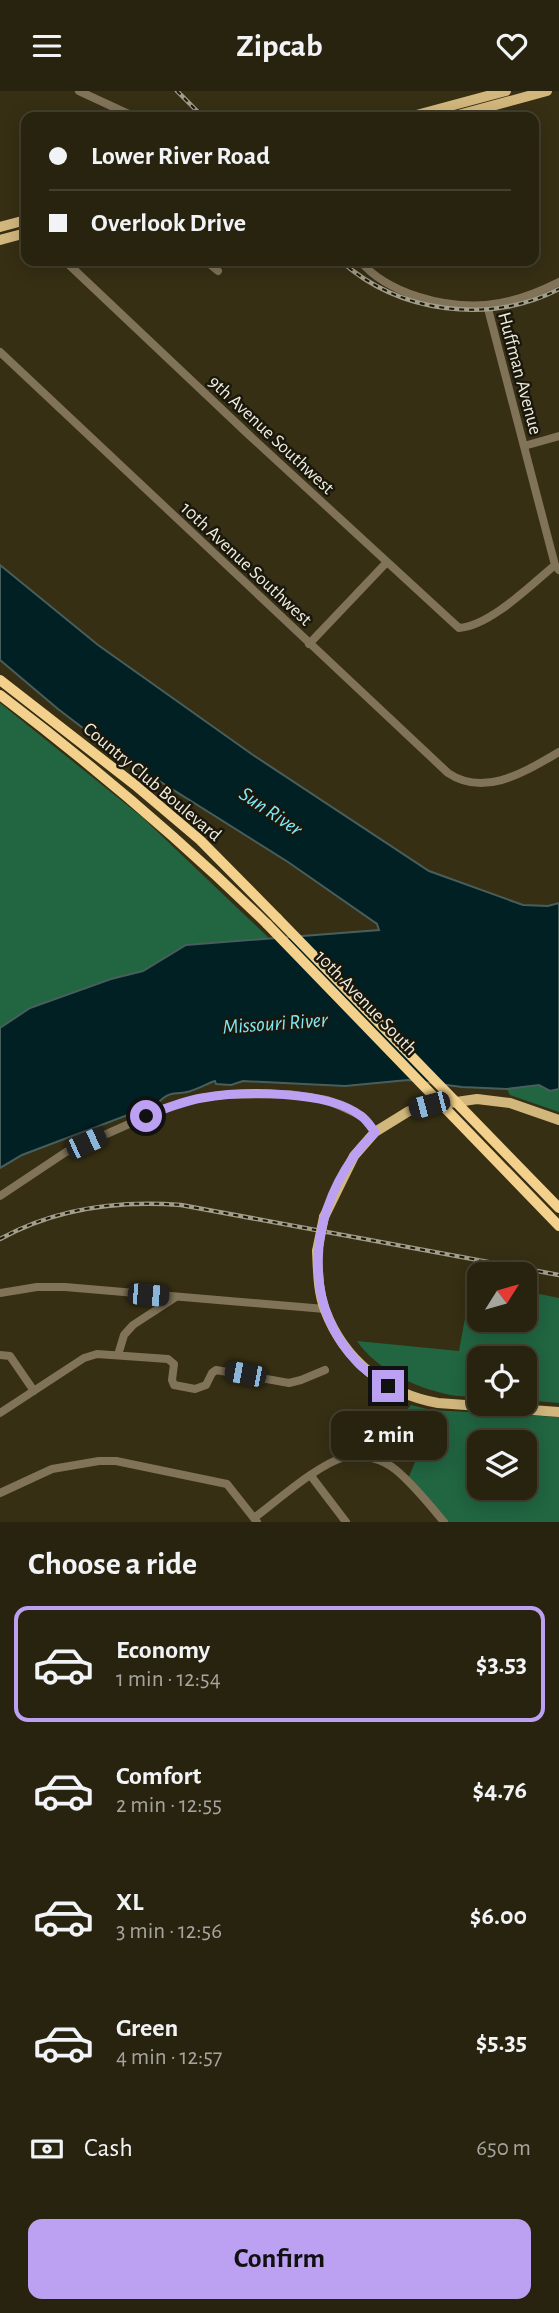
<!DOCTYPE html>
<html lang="en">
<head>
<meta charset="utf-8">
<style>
	body { margin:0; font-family:"Alegreya Sans",sans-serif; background:#342f1d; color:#f1f3f6; height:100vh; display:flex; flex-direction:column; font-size:26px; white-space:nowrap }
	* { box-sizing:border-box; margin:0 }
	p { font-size:23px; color:#a5a49e }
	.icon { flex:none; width:38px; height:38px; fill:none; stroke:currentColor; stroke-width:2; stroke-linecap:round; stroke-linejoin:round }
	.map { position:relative; height:1431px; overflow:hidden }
	.panel { display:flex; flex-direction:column; background:#28230f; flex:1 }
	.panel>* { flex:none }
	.guide { position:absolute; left:21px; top:21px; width:518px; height:154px; border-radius:14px; box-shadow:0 4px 18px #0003,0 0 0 2px #44402f; display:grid; align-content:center; height:154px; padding:0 28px; background:#28230f }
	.needle { width:46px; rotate:53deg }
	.tools { position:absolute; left:467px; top:1171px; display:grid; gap:14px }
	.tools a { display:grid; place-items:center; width:70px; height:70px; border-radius:14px; background:#28230f; box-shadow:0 4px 18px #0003,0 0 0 2px #44402f; font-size:35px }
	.end { position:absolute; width:32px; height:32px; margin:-16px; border:9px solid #bca0f2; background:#111; box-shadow:0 0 0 4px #111 }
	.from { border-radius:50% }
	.bubble { position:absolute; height:49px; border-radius:14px; background:#28230f; box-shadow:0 4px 18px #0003,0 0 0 2px #44402f; font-size:23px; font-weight:700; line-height:49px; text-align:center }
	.car { position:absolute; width:21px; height:42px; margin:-21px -10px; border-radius:9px; box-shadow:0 0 5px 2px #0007; background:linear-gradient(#222 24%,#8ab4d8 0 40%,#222 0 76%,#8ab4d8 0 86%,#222 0) }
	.guide b { display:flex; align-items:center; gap:24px; height:66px; font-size:26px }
	.guide b+b { border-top:2px solid #44402f }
	.guide i { width:18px; height:18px; background:#f1f3f6 }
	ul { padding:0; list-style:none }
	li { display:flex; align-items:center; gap:21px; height:116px; margin:0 14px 10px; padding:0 14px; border:4px solid transparent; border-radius:14px }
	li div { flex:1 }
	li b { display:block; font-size:26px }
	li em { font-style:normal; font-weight:700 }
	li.current { border-color:#bca0f2 }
	li>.icon { width:63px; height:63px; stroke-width:1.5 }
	h2 { padding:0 28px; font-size:32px; line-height:84px }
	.pay { display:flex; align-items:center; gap:18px; height:77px; padding:0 28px; font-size:26px }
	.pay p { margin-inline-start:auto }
	.action { display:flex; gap:14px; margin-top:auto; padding:14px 28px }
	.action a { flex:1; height:80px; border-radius:14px; background:#bca0f2; color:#111; font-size:28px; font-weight:700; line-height:80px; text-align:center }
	header { display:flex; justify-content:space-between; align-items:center; height:91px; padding:0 28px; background:#28230f; font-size:32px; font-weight:700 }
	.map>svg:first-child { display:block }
	.green { fill:#216541; fill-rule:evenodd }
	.water { fill:#002024; stroke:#485e5c; stroke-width:2 }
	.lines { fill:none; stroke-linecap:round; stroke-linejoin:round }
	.minor { stroke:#807358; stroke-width:8 }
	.major { stroke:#d2b77d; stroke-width:10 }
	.highway { stroke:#f3d18c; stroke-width:10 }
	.rail-casing { stroke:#a29d88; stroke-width:4.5 }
	.rail { stroke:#1a170c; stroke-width:2; stroke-dasharray:5; stroke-linecap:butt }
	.major-bridge { stroke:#d2b77d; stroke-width:10 }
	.highway-bridge { stroke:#f3d18c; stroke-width:10 }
	.route { stroke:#bca0f2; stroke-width:9 }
	.labels { text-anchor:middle; stroke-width:5; stroke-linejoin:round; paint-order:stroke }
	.street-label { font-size:19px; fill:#f1eddd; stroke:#1a170c }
	.water-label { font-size:21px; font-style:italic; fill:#80eaf9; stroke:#1a170c }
</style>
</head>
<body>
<header><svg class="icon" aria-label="menu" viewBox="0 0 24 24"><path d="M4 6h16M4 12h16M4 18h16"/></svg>Zipcab<svg class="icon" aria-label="heart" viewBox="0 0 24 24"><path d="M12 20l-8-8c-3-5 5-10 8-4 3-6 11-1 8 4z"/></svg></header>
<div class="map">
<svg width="559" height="1431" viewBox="0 0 559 1431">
	<rect width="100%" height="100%" fill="#362f14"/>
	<!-- green -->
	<path class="green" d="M0 612 142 726 271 849 186 854 143 880 111 888 30 917 0 937Z
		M539 994 550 1000 559 998V1021L510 1004 507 998Z
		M472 1189 479 1191 480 1228H525V1200L559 1207V1312L525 1309V1267H480L479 1306C469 1305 457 1306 446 1303 414 1296 376 1278 357 1250L459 1260Z
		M411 1314 431 1319 559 1326V1431H444L407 1390 421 1357 393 1335ZM480 1351H525V1396H480Z"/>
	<!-- water -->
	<path class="water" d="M0 474 98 554 253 664 429 780 523 814 548 815 559 812V998L550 1000 539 994 507 998 462 996 408 989 345 995 243 990 231 994 216 993 215 990C206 993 196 999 187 1001 172 1004 169 1000 157 1013L22 1064 0 1077V937L30 917 111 888 143 880 186 854 379 839 377 833 288 771 121 666 58 618 0 569Z"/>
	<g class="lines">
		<!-- minor -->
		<path class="minor" d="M79 0 135 26
			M65 170 249 344 459 537C490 535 531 494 555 474
			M206 170 218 180
			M360 170C388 203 444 217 486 214 510 212 537 202 559 191
			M487 214 555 474 559 479
			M0 261 448 682C485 707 526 680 559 661
			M524 355 559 345
			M309 553 387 471
			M0 1105 66 1061 165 1017 200 1007 221 1004 289 1003 327 1009 362 1025 375 1041
			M0 1202 37 1196H65L325 1218
			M0 1264 10 1265 34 1300
			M118 1264 124 1244 133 1234 176 1206
			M0 1322 84 1267 97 1263 168 1268 174 1273 172 1289 174 1294 195 1298 206 1294 212 1282 216 1279 289 1292 301 1289 325 1279
			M359 1366 360 1349
			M311 1385 346 1431
			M0 1402 52 1378 99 1370H116L227 1393 257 1431
			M254 1427C277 1410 318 1373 345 1366 361 1362 383 1368 396 1379 414 1394 429 1413 444 1431"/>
		<!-- major -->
		<path class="major" d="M409 26 506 0
			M451 26 547 0
			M0 136 26 129
			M0 149 26 142
			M324 1126 354 1065 375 1041 409 1020 429 1015 477 1008 510 1012 559 1029
			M317 1160C318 1180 318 1201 325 1219 344 1269 386 1303 438 1312L559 1321"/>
		<!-- highway -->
		<path class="highway" d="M0 589 135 694 200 749 277 827
			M0 604C95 676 182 750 267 833"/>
		<defs>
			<path id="rail" d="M177 0 203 26
				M341 170C399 222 489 234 559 198
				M0 1148C56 1117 118 1109 181 1114L559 1184"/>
		</defs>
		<!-- rail casing -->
		<use href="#rail" class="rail-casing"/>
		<!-- rail -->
		<use href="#rail" class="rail"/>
		<!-- major-bridge -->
		<path class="major-bridge" d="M317 1160 324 1126"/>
		<!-- highway-bridge -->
		<path class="highway-bridge" d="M277 827 559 1117
			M267 833 559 1135"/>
	</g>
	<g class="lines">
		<!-- route -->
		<path class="route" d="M146 1025C164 1018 183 1010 202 1007 242 1000 328 999 361 1025 367 1029 371 1036 375 1041 368 1049 360 1057 354 1065 309 1130 302 1213 358 1272 367 1281 378 1288 388 1295"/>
	</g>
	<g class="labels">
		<!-- street labels -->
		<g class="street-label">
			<text transform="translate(521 282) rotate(75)" y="7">Huffman Avenue</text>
			<text transform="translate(272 343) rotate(43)" y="7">9th Avenue Southwest</text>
			<text transform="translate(247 472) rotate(43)" y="7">10th Avenue Southwest</text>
			<text transform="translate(153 690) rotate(40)" y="7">Country Club Boulevard</text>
			<text transform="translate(367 911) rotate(46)" y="7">10th Avenue South</text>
		</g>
		<!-- water labels -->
		<g class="water-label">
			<text transform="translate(271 720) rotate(34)" y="7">Sun River</text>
			<text transform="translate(275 932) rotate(-4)" y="7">Missouri River</text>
		</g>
	</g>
</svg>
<div class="tools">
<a><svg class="needle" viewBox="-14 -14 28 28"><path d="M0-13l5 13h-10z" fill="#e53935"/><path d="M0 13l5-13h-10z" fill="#a5a49e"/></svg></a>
<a><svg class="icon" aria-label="locate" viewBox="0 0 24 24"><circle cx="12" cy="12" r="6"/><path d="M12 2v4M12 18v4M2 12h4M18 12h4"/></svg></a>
<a><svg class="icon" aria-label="layers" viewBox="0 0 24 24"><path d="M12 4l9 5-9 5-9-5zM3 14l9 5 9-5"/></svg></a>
</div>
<i class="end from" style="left:146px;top:1025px"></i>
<i class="end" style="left:388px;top:1295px"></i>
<div class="bubble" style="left:331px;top:1320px;width:116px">2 min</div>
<i class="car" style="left:429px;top:1014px;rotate:255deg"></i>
<i class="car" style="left:86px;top:1052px;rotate:65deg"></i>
<i class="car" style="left:148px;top:1204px;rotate:95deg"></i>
<i class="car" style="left:245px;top:1283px;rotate:281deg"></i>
<div class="guide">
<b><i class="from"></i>Lower River Road</b>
<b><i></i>Overlook Drive</b>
</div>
</div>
<section class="panel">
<h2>Choose a ride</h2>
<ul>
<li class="current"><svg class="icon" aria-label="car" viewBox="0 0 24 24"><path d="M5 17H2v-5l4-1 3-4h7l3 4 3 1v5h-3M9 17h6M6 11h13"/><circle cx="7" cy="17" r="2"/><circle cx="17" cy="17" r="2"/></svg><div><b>Economy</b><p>1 min · 12:54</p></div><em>$3.53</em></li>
<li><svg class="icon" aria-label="car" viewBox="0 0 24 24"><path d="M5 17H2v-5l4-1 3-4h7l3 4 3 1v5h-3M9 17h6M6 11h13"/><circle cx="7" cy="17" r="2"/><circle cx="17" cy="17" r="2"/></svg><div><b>Comfort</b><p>2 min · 12:55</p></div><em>$4.76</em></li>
<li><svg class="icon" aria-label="car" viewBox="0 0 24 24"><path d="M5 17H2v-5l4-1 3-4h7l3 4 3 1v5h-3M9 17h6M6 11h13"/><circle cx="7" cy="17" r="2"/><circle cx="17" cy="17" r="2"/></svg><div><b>XL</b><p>3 min · 12:56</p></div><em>$6.00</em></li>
<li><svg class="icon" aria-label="car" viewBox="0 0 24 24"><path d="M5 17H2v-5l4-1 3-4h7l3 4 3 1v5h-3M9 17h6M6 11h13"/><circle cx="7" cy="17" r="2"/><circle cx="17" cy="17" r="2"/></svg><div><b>Green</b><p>4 min · 12:57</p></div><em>$5.35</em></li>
</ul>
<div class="pay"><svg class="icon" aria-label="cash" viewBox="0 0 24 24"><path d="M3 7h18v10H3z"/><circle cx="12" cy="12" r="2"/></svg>Cash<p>650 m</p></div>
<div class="action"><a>Confirm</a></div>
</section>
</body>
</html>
